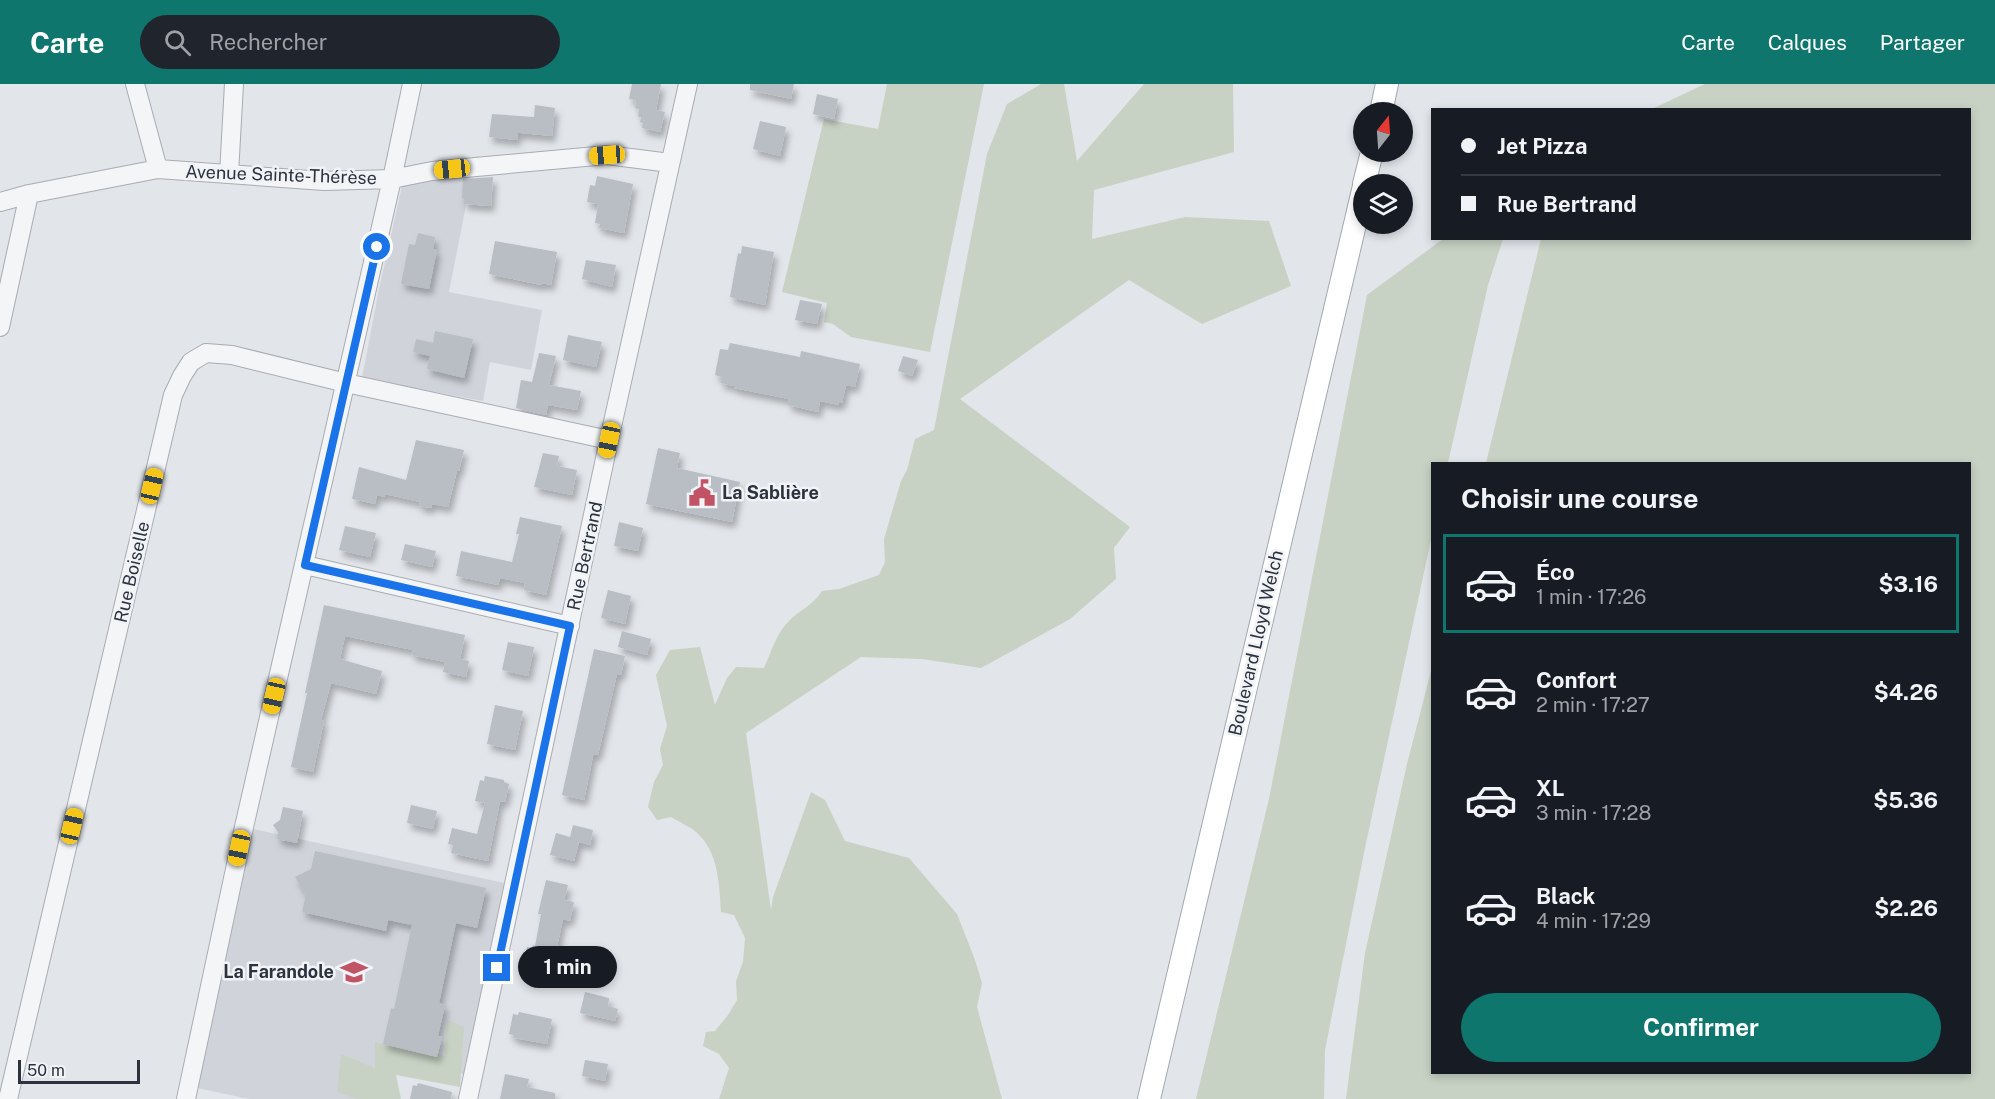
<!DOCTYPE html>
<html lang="fr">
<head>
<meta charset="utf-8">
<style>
	body { margin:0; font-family:"Public Sans",sans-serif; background:#20242c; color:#f1f3f6; height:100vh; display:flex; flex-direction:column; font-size:22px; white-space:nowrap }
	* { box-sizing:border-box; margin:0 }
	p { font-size:20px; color:#9ea1a6 }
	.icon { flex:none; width:33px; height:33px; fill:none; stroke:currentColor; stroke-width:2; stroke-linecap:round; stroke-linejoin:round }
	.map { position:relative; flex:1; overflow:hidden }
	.side { position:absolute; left:1431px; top:378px; width:540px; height:612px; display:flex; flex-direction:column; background:#171b24; border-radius:0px; box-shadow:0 3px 9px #0003 }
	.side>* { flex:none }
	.guide { position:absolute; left:1431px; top:24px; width:540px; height:132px; border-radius:0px; box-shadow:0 3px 9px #0003; display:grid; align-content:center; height:132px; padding:0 30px; background:#171b24 }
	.needle { width:39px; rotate:17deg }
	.fabs { position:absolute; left:1353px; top:18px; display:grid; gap:12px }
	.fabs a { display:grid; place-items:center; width:60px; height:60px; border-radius:50%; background:#171b24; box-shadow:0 3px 9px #0003; font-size:30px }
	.scale { position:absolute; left:18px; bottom:15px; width:122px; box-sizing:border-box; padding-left:6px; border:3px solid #2c333f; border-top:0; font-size:16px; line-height:21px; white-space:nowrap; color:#2c333f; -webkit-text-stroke:4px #f1f3f6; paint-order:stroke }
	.end { position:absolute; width:27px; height:27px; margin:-14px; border:8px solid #1a73e8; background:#fff; box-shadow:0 0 0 3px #fff }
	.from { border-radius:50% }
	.bubble { position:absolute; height:42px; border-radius:21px; background:#171b24; box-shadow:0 3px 9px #0003; font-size:20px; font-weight:700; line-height:42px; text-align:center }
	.car { position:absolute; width:18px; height:36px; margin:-18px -9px; border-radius:8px; box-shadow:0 0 4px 2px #0007; background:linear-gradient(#f5c518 24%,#345 0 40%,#f5c518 0 76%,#345 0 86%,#f5c518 0) }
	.guide b { display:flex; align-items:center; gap:21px; height:57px; font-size:22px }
	.guide b+b { border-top:2px solid #363941 }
	.guide i { width:15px; height:15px; background:#f1f3f6 }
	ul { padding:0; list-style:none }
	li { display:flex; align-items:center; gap:18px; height:99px; margin:0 12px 9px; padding:0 18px; border:3px solid transparent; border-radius:0px }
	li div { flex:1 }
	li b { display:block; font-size:22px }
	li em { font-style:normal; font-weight:700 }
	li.on { border-color:#0f766e }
	li>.icon { width:54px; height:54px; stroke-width:1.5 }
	h2 { padding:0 30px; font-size:27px; line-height:72px }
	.cta { display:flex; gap:12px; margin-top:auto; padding:12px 30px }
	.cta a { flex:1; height:69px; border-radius:36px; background:#0f766e; color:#fff; font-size:24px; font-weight:700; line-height:69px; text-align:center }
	header { display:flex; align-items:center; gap:36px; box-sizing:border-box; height:84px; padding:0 30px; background:#0f766e; color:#fff }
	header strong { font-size:28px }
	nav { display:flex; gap:33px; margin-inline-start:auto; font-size:21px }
	.search { width:420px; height:54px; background:#20242c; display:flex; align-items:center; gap:15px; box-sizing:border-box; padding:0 21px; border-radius:33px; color:#9ea1a6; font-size:22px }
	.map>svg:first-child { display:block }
	.built { fill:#d0d4da }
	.green { fill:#c7d2c4 }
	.building { fill:#b9bec5; filter:url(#shadow) }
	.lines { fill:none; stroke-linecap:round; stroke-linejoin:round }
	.minor-casing { stroke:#a8acb3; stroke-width:20 }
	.major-casing { stroke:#a2a9b3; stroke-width:24 }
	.minor { stroke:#f4f5f7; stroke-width:18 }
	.major { stroke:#fff; stroke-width:22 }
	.route { stroke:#1a73e8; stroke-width:8 }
	.labels { text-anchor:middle; stroke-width:5; stroke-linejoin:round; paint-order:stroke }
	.street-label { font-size:18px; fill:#2c333f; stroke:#f1f3f6 }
	.poi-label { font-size:18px; font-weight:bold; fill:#2c333f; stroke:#f1f3f6; text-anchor:start }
</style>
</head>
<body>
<header>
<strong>Carte</strong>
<div class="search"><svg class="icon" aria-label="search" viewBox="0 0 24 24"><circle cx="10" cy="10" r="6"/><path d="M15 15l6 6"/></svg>Rechercher</div>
<nav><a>Carte</a><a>Calques</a><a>Partager</a></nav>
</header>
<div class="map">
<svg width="1995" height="1015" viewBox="0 0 1995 1015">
	<defs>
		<filter id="shadow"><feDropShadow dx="3.5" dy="6" stdDeviation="3" flood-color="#0004"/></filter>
	</defs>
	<rect width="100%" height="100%" fill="#e2e5e9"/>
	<!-- built -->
	<path class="built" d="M473 86 449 208 542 226 531 286 490 278 483 317 362 294 379 205 402 102Z
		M244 743 514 801 473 992 393 975 384 1015H249L188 1002Z"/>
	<!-- green -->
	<path class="green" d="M887 0H984L930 268 851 253 833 240 824 238 827 219 782 208 824 35 878 45Z
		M1041 0H1064L1077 77 1144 0H1233L1234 68 1094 106 1092 155 1185 133 1269 137 1291 202 1202 240 1129 196 960 315 1130 443 1114 464 1116 495 1070 535 981 584 922 575 861 573 746 649 771 826 773 813 811 708 825 716 845 757 909 774 957 830 975 876 982 899 977 923 1002 1015H719L729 984 719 970 703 962 706 948 715 947 728 931 737 916 736 897 743 878 745 854 734 831 721 828C719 799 719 768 696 748 689 742 679 738 671 733L657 736 648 723 654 698 663 681 660 665 667 642 656 591 670 566 700 563 715 621 727 594 736 583 764 584C771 569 776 550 788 538 799 526 814 521 822 507L839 505 879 491 885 478 884 455 901 397 907 386 915 355 934 346 987 70 1007 20Z
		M1705 0H1995V1015H1346L1365 869 1407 680 1432 583V988H1970V380L1486 379 1541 155 1970 154V26L1652 25Z
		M1443 155H1503L1488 201 1448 379 1432 380V451L1365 764 1325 966 1324 1015H1196L1269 715 1367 211Z
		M447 936 464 943 460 1003 396 991 401 1015H356L337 1008 341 970 375 984V958L445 972Z"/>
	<!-- building -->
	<path class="building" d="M632 0H661L656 26 665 28 660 48 642 44 643 39 640 38 641 33H638L639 25 635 24 636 16 629 15Z
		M750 0H794L791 15 750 6Z
		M817 10 838 15 834 35 813 30Z
		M535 21 555 24 552 52 521 49H518L517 56 489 53 492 30 534 33Z
		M760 37 786 43 780 72 753 65Z
		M597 92 633 100 624 149 599 144 600 140 595 139 598 120 587 118 590 101 595 102Z
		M493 93 491 122 464 120V114H462L463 95Z
		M418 149 435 153 433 165 437 166 429 205 401 200 409 160 415 161Z
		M495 157 557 168 551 201 542 199 541 201 489 190Z
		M742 162 774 168 765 221 730 213 738 169 741 170Z
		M586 176 616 181 612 203 582 195Z
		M800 216 822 220 817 240 795 236Z
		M435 247 473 255 464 294 427 285 430 272 413 268 416 255 433 259Z
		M568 251 602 258 596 283 563 276Z
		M730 259 800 273 801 267 860 280 855 303 846 301 842 319 839 318V321L820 317 818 328 788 321 789 315 734 304V302L720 299 722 293 715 291 720 265 728 266Z
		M539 269 556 272 549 301 581 307 577 326 548 321 546 331 516 324 521 296 532 298Z
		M903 272 918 276 912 292 898 287Z
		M416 356 464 366 459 387H457L448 423 432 420 431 424 419 422 420 418 385 410V413L377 411 375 420 352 415 359 383 406 396Z
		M658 364 680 369 677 384 740 398 732 438 646 420Z
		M543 369 559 372 557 382 577 386 572 411 534 403Z
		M520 433 562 442 546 511 524 506 525 499 500 494 498 501 456 492 461 467 512 478 519 450H516Z
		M619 438 643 444 638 467 614 462Z
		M345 442 376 449 370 473 339 466Z
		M405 460 436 467 432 483 401 476Z
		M608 506 631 512 625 540 601 534Z
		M324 521 465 551 460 575 469 577 466 593 443 588 445 578 411 571 413 566 345 552 340 575 382 587 376 610 331 599 321 636 324 637 313 688 291 683 307 609H305Z
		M622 547 651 555 647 571 618 563Z
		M508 558 534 563 528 592 502 586Z
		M594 565 625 572 621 591 617 590 598 671 595 670 593 672 584 716 562 711Z
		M495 621 523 627 515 666 487 660Z
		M485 692 504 696V698L509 700 505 718 500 717 488 777 451 769 453 761 448 760 452 744 477 750 485 719 475 717 480 696 484 697Z
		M411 721 437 727 433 745 407 739Z
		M283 723 303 727 297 759 277 755 278 748 273 741 280 736Z
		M573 741 593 746 590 761 579 758 574 777 550 771 556 749 570 753Z
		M315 767 486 804 477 844 456 839 439 919 445 921 438 952 442 953 437 973 383 960 391 924 394 925 412 841 388 836 386 847 302 828 306 810 295 793 311 785Z
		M546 796 568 801 564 816 574 818 570 837 563 835 556 867 564 869 559 893 528 886V884L523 883 527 863 532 864 533 861 535 862 541 830H538Z
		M585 908 609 914 608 922 618 925 615 937 580 929Z
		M519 928 552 935 547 960 514 954V951L509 950 513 930 518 931Z
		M585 976 608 980 605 997 582 992Z
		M505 990 529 995 527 1003 555 1009V1015H500Z
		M418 999 452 1008 451 1015H410L413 1001 417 1002Z"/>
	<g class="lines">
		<defs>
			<path id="minor" d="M135 0 158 85
				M229 90 234 0
				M0 118 29 110 158 85 324 97 392 95 432 87 607 71 670 79
				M0 243 29 110
				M305 481 570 542
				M8 1015 173 311 182 292 191 278 206 269 232 271 346 299 609 356
				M186 1015 244 743 392 95 412 0
				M468 1015 609 356 688 0"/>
			<path id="major" d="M1381 28 1387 0
				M1364 100 1372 68
				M1149 1015 1364 102"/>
		</defs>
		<!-- minor casing -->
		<use href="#minor" class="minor-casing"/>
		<!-- major casing -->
		<use href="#major" class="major-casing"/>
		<!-- minor -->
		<use href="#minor" class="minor"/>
		<!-- major -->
		<use href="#major" class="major"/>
	</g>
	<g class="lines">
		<!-- route -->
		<path class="route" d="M377 163 305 481 570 542 497 884"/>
	</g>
	<!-- icons -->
	<defs>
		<symbol id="civic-bare" viewBox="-9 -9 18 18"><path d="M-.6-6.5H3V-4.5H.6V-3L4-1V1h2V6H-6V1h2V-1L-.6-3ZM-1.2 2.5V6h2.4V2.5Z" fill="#c15365" stroke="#f1f3f6" stroke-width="2.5" paint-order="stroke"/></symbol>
		<symbol id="school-bare" viewBox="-9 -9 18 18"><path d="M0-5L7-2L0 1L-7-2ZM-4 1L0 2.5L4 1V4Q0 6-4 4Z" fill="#c15365" stroke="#f1f3f6" stroke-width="2.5" paint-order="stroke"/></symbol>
	</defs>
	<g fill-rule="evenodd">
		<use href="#civic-bare" x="683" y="390" width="38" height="38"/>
		<use href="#school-bare" x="335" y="869" width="38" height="38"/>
	</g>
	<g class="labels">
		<!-- street labels -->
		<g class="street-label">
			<text transform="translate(281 91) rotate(2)" y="6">Avenue Sainte-Thérèse</text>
			<text transform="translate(585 472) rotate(-78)" y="6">Rue Bertrand</text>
			<text transform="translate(132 488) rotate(-77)" y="6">Rue Boiselle</text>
			<text transform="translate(1256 559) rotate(-77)" y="6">Boulevard Lloyd Welch</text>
		</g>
		<!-- poi labels -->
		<g class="poi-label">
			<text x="722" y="415">La Sablière</text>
			<text x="334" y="894" text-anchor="end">La Farandole</text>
		</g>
	</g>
</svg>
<div class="fabs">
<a><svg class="needle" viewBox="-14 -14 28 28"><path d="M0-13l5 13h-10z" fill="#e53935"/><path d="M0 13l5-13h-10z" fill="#9ea1a6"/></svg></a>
<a><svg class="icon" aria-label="layers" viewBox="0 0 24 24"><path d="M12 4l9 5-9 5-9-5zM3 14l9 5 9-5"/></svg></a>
</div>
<div class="scale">50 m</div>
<i class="end from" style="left:377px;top:163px"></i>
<i class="end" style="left:497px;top:884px"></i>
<div class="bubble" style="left:518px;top:862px;width:99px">1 min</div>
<i class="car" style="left:607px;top:71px;rotate:266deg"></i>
<i class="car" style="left:452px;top:85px;rotate:264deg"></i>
<i class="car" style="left:609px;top:356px;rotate:192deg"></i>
<i class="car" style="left:152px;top:402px;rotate:13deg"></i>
<i class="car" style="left:274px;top:612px;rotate:193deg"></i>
<i class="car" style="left:72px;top:742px;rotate:13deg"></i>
<i class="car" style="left:239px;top:764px;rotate:192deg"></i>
<div class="guide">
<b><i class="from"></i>Jet Pizza</b>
<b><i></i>Rue Bertrand</b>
</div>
<section class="side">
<h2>Choisir une course</h2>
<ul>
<li class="on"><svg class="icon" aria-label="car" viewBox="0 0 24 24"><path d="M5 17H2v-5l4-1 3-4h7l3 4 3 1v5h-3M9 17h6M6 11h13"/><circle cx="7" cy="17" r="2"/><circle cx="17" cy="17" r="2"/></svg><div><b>Éco</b><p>1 min · 17:26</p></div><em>$3.16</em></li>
<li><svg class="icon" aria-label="car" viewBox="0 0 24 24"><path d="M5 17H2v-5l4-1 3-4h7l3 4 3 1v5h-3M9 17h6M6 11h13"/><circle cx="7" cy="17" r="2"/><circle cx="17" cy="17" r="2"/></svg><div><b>Confort</b><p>2 min · 17:27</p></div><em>$4.26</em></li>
<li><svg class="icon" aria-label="car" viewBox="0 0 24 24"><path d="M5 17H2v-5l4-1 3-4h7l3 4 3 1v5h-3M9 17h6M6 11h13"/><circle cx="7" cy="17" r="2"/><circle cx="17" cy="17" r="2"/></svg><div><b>XL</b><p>3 min · 17:28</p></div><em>$5.36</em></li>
<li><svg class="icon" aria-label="car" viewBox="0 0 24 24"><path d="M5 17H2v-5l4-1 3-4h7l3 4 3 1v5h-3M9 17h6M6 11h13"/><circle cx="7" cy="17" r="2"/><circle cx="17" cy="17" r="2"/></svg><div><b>Black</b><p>4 min · 17:29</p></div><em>$2.26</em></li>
</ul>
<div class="cta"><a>Confirmer</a></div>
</section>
</div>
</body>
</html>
